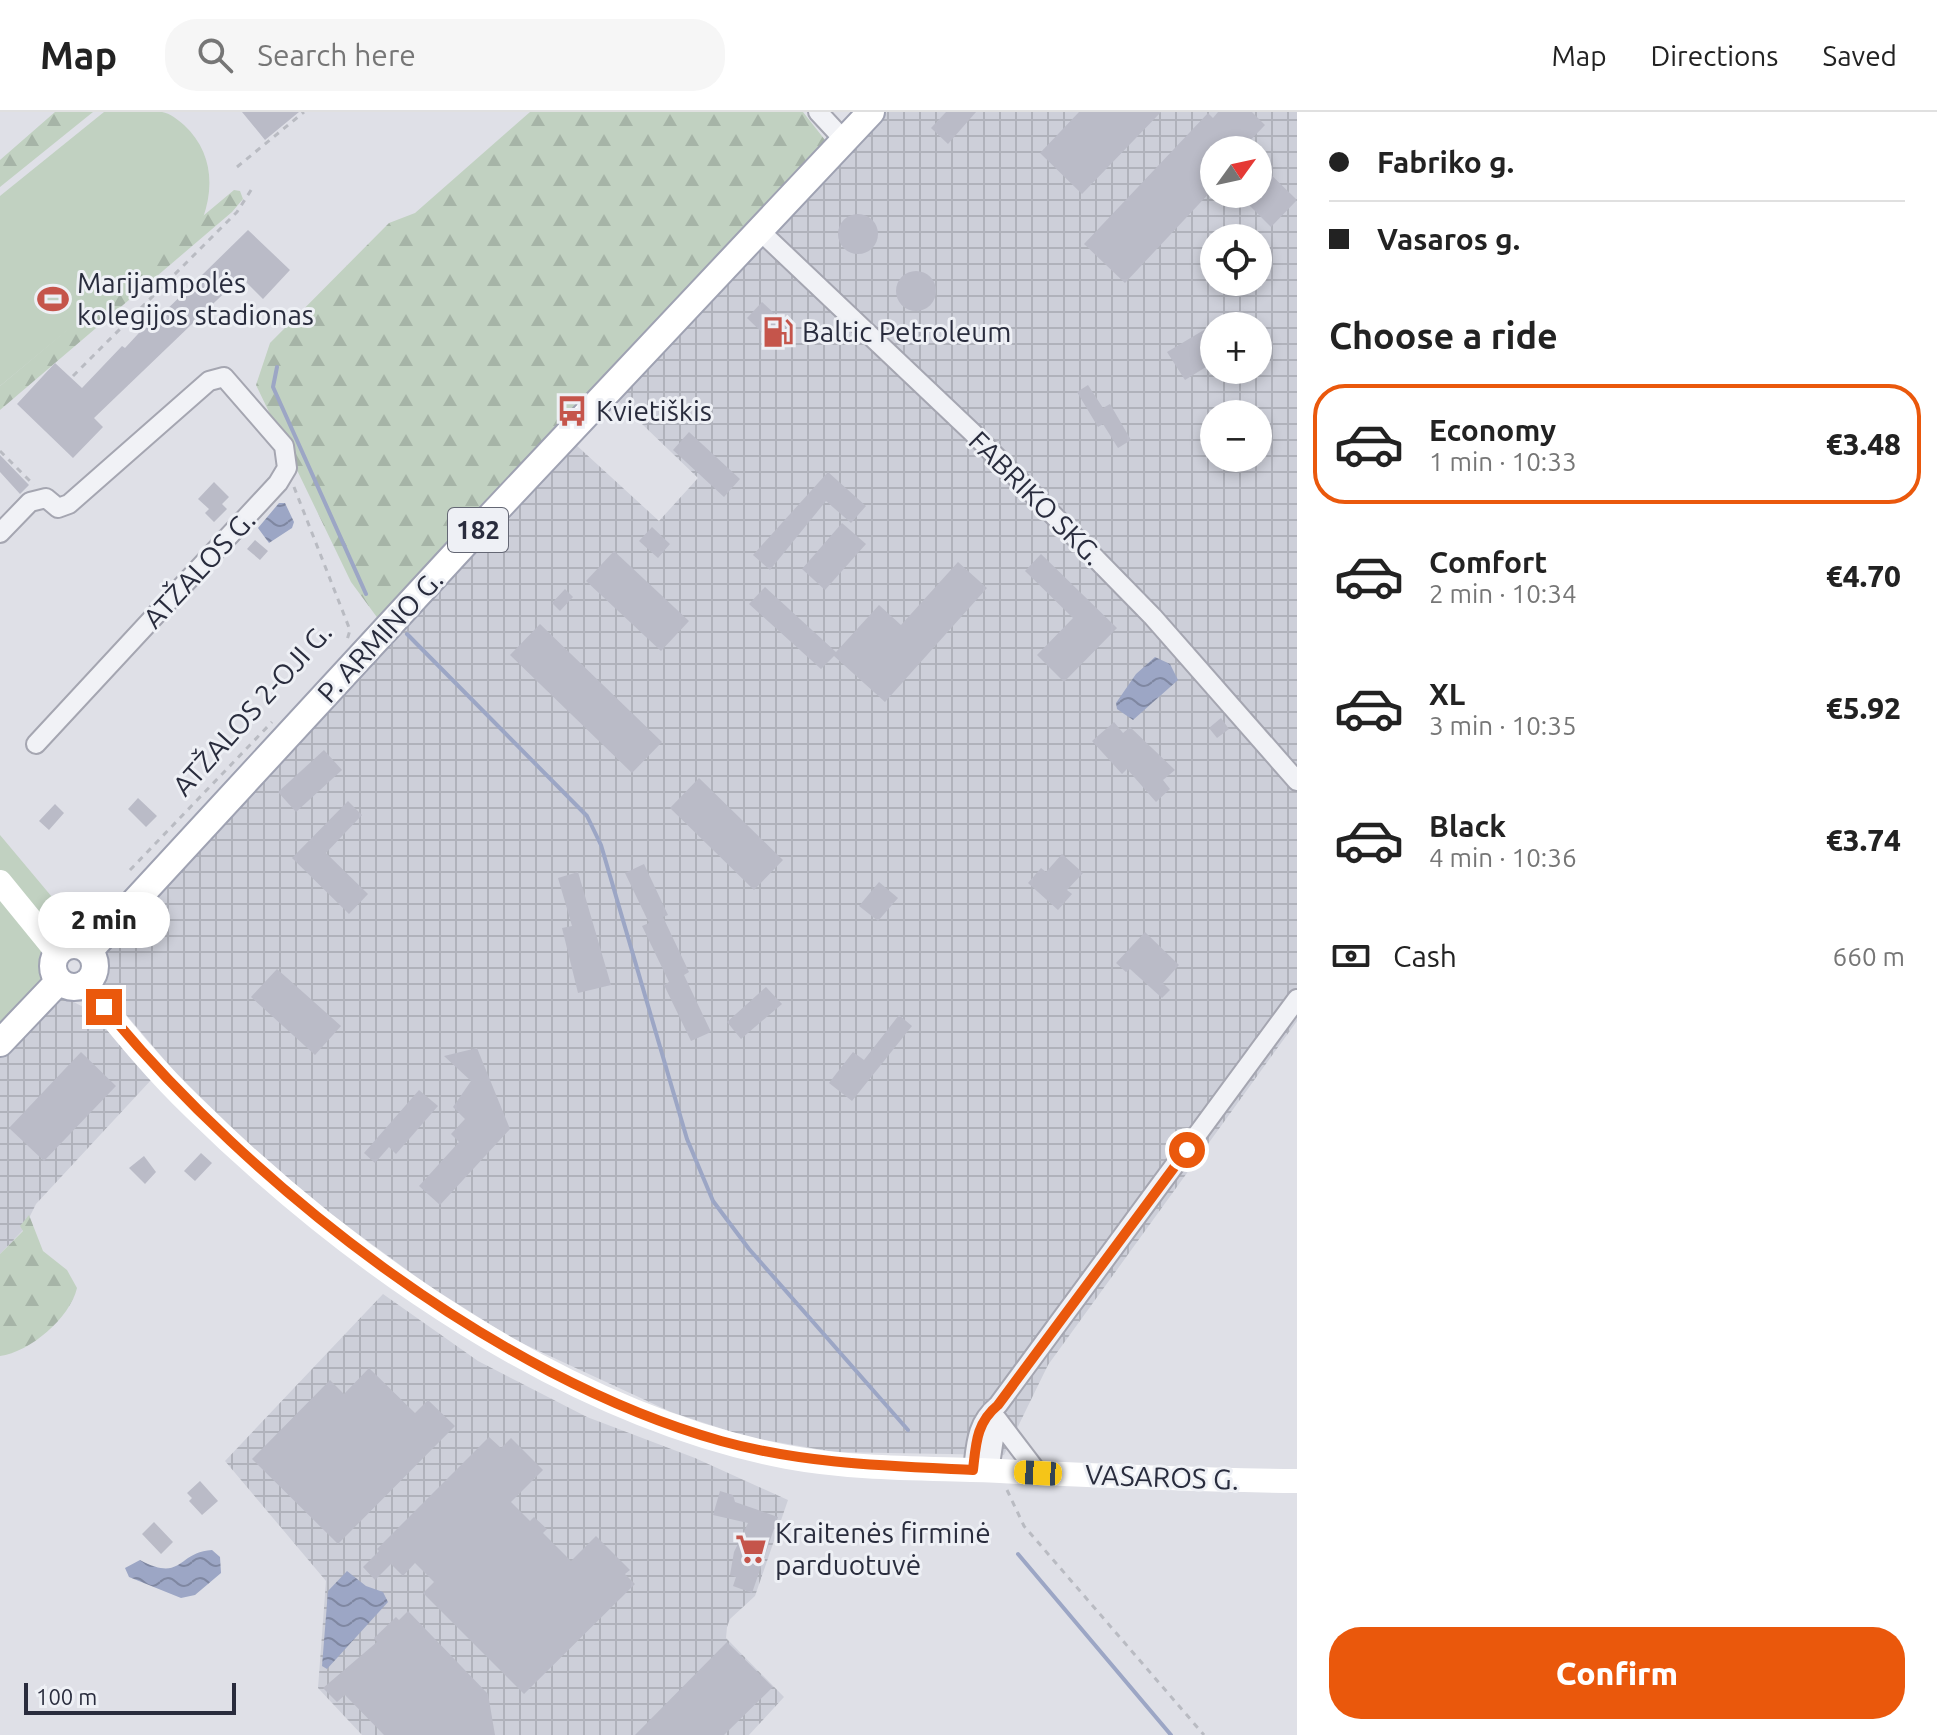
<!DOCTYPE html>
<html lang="en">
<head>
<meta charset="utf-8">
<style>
	body { margin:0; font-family:Ubuntu,sans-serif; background:#f6f6f6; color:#222; height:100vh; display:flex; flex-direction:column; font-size:30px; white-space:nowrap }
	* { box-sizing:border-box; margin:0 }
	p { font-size:26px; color:#767676 }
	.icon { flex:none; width:44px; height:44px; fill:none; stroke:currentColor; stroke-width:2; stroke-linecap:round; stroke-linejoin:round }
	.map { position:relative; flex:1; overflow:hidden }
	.panel { display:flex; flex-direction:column; background:#fff; width:640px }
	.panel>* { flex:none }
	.guide { display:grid; align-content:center; height:176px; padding:0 32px; background:#fff }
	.needle { width:52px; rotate:57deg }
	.tools { position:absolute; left:1200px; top:24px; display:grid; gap:16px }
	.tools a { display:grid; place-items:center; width:72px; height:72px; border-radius:50%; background:#fff; box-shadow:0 4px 12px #0003; font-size:40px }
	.scale { position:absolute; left:24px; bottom:20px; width:212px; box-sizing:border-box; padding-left:8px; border:4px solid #292c3d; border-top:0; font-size:22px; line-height:28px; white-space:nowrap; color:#292c3d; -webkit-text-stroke:6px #eef0f5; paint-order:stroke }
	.end { position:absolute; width:36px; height:36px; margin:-18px; border:10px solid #ea580c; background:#fff; box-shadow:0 0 0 4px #fff }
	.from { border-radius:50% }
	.bubble { position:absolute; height:56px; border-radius:28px; background:#fff; box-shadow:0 4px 12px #0003; font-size:26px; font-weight:800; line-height:56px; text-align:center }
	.car { position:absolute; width:24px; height:48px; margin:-24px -12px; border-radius:10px; box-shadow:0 0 6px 2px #0007; background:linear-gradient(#f5c518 24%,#345 0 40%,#f5c518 0 76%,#345 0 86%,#f5c518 0) }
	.guide b { display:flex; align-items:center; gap:28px; height:76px; font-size:30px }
	.guide b+b { border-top:2px solid #e0e0e0 }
	.guide i { width:20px; height:20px; background:#222 }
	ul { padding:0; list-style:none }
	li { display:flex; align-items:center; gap:24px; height:120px; margin:0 16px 12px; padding:0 16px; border:4px solid transparent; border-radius:32px }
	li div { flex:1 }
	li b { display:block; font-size:30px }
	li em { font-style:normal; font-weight:800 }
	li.active { border-color:#ea580c }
	li>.icon { width:72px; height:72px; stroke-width:1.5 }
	h2 { padding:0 32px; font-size:36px; line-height:96px }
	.pay { display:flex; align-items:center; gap:20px; height:88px; padding:0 32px; font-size:30px }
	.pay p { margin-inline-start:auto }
	.button { display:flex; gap:16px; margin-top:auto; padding:16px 32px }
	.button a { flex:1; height:92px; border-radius:32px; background:#ea580c; color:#fff; font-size:32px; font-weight:800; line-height:92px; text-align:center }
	header { display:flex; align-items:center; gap:48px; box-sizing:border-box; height:112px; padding:0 40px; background:#fff; border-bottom:2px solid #e0e0e0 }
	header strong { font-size:38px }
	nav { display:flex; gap:44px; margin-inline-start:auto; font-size:28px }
	.search { width:560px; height:72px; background:#f6f6f6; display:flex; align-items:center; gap:20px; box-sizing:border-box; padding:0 28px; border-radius:32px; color:#767676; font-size:30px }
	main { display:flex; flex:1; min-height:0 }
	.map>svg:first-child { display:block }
	.industrial { fill:url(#industrial-grid); fill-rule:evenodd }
	.green { fill:#c1d1c1 }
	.forest { fill:url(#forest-firs) }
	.water { fill:url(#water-waves) }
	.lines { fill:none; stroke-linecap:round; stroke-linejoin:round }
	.stream { stroke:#9ca6c5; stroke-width:4 }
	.building { fill:#babbc7 }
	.street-casing { stroke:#a5a6b1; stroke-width:22 }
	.primary-casing { stroke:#9fa2b2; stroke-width:30 }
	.path { stroke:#b9bbc2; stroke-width:3; stroke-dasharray:6 6; stroke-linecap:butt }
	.street { stroke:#f1f2f6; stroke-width:18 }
	.secondary { stroke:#fff; stroke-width:24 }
	.primary { stroke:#fff; stroke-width:26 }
	.route { stroke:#ea580c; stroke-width:10 }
	.labels { text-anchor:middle; stroke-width:6; stroke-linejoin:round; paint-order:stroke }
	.shield { fill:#eef0f5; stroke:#646774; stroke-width:2 }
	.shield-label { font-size:26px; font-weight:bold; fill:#292c3d }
	.poi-label { font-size:28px; fill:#292c3d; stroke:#eef0f5; text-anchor:start }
	.street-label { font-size:28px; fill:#292c3d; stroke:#eef0f5 }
</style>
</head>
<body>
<header>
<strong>Map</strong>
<div class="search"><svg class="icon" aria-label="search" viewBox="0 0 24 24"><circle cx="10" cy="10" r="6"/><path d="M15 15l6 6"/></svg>Search here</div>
<nav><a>Map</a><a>Directions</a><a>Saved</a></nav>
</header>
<main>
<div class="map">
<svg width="1297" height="1623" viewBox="0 0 1297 1623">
	<defs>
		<pattern id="industrial-grid" width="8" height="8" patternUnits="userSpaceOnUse" patternTransform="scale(2)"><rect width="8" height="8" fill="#cdcfd9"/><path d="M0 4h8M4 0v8" fill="none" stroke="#b0b2bb"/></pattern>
		<pattern id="forest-firs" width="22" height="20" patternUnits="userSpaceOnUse" patternTransform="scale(2)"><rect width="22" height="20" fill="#c1d1c1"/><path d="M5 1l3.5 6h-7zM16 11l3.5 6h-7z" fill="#a6b4a7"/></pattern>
		<pattern id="water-waves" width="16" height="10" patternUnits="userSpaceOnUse" patternTransform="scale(2)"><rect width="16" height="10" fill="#9ca6c5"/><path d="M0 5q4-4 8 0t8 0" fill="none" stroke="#7f87a1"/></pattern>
	</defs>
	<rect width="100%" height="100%" fill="#dfe0e7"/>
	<!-- industrial -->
	<path class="industrial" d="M887 0H1297V909L1048 1253 1004 1343 834 1340 747 1325 671 1300 513 1227 426 1172 324 1097 245 1029 174 959 105 878 100 864 103 841 574 331 659 409 698 366 616 287ZM1214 38H1258V82H1214ZM1214 126H1258V170H1214ZM1214 214H1258V258H1214ZM1214 302H1258V346H1214Z
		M59 887H68L91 899 109 914 152 967 36 1092 23 1118 0 1142V943Z
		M383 1182 478 1249 587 1305 695 1346 788 1388 755 1484 730 1507 727 1515 726 1526 784 1585 749 1623H362L318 1576 326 1469 225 1349Z"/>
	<!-- green -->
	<path class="green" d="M104 0C123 0 144 0 162 0 170 1 178 8 184 13 211 38 215 72 203 106L0 274V84Z
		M0 723 83 822 67 827 45 814 0 758Z
		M0 782 51 847 46 867 0 918Z"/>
	<!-- forest -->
	<path class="forest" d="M55 0H93L0 75V48Z
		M530 0H803L825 28 379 508 351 470 256 273 270 231 389 111 415 101Z
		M234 78 240 79 243 87 232 100 0 298V274Z
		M29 1103 43 1139 67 1158 77 1176C70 1206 30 1240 0 1244V1142L23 1119 20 1114Z"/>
	<!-- water -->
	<path class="water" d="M279 391H285L294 410 292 416 269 431 258 416Z
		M1155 545 1170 552 1178 568 1133 608 1117 597 1116 591 1136 562Z
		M212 1438 220 1445 221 1461 195 1483 181 1486 129 1465 125 1456 140 1448C183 1471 177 1440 212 1438Z
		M347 1459 366 1474 383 1480 388 1490 327 1557 322 1554 328 1479Z"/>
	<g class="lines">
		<!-- stream -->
		<path class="stream" d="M277 255 273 275 366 482
			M407 522 587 704 601 733 687 1027 713 1089 749 1137 908 1318
			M1018 1442 1171 1623"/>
	</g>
	<!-- building -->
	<path class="building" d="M242 0H299L265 28Z
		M946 0H976L948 32 931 16Z
		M1079 0H1161L1082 82 1040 41Z
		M1218 0H1252L1265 13 1241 38H1214V76L1125 171 1084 132 1208 1 1213 6Z
		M1258 50 1297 88 1271 115 1238 82H1258Z
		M838 122a20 20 0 1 1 40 0a20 20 0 1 1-40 0Z
		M248 118 290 158 263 187 241 165 94 306 103 315 73 346 17 292 55 251 82 276 122 234 125 236 150 209 152 212Z
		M896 179a20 20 0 1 1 40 0a20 20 0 1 1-40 0Z
		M762 190 792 218 776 234 747 206Z
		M1214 212V250L1185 268 1167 240Z
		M1088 273 1103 296 1110 292 1131 328 1118 336 1103 312 1098 315 1077 280Z
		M689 320 740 367 724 385 673 338Z
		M0 343 29 373 20 382 0 360Z
		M828 360 866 394 851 411 826 389 770 458 753 443Z
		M214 370 229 385 222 392 227 397 214 410 205 401 209 397 198 387Z
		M842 411 866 432 825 478 802 457Z
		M652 415 670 432 658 446 639 429Z
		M255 428 268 439 260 448 247 437Z
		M614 439 689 509 661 539 586 469Z
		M1041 442 1117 516 1064 570 1037 543 1073 506 1025 459Z
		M958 450 987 476 885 590 834 544 821 557 749 492 765 475 836 540 879 493 901 513Z
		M565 477 573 485 560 499 552 491Z
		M540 512 662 630 632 661 510 543Z
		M1221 606 1229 617 1217 626 1209 616Z
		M1114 610 1123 621 1130 615 1175 658 1163 668 1170 677 1156 690 1127 657 1122 662 1092 629Z
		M324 638 342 658 296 700 278 680Z
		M699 666 783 748 754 778 670 696Z
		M138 686 157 704 146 715 128 697Z
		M348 689 362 703 326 741 368 782 349 802 292 746Z
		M55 692 64 701 49 718 39 709Z
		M1062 742 1083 761 1067 778 1072 782 1058 798 1028 771 1041 756 1046 760Z
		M644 752 668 803 663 805 689 860 684 863 711 920 691 929 664 873 669 870 642 814 649 811 625 761Z
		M578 760 611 873 578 881 562 816 572 814 558 766Z
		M879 770 898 786 878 809 859 794Z
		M1145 820 1179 853 1163 871 1170 878 1162 886 1130 857 1126 860 1116 851Z
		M277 857 341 914 315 943 251 885Z
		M766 875 782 892 741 927 727 910Z
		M899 903 912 914 852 989 829 971 853 940 864 948Z
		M477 936 510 1017 440 1093 419 1074 459 1030 451 1022 465 1007 453 995 471 969 444 944Z
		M81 940 116 974 44 1049 9 1016Z
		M419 978 438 994 396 1042 389 1035 375 1051 364 1041Z
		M201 1041 212 1051 195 1069 184 1059Z
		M144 1044 156 1060 145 1072 129 1056Z
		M369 1256 415 1301 428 1288 455 1314 338 1432 252 1347 330 1268 344 1282Z
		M489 1325 501 1336 511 1326 543 1358 511 1390 530 1409 534 1405 547 1417 543 1421 571 1449 596 1424 630 1458 625 1462 635 1472 524 1582 423 1481 434 1470 415 1451 403 1464 391 1452 375 1468 363 1455 379 1439 377 1437Z
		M200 1369 218 1389 202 1403 189 1389 192 1386 187 1381Z
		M720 1379 733 1383 735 1390 778 1405 752 1481 733 1474 736 1465 730 1463 734 1440 748 1411 713 1403Z
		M154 1410 173 1430 161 1442 142 1422Z
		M408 1499 488 1582 495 1623H384L345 1583 337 1590 323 1576 377 1530 374 1526 396 1505 399 1508Z
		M727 1530 773 1575 724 1623H635Z"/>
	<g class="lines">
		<defs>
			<path id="street" d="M818 0 844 28
				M759 118 973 321 1153 505 1297 669
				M0 421 30 390 46 386 58 396 69 392 209 269 224 265 284 334 287 356 278 371 36 632
				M997 1307 1038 1361
				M973 1358C976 1332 976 1311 998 1293L1297 887
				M989 1359 997 1307"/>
			<path id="primary" d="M53 854a21 21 0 1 1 42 0a21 21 0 1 1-42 0Z
				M89 839 471 425 871 0
				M0 931 59 869"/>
		</defs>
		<!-- street casing -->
		<use href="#street" class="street-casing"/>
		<!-- primary casing -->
		<use href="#primary" class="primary-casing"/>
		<!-- path -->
		<path class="path" d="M237 55 304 0
			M73 264 237 100 253 75
			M0 339 34 373
			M294 375 350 518 347 528
			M130 758 272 610
			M1007 1378 1024 1414 1204 1623"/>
		<!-- street -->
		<use href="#street" class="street"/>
		<!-- secondary -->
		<path class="secondary" d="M0 770 57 840
			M84 871C119 914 154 958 194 996 351 1150 567 1303 787 1345 857 1358 930 1356 1000 1359 1099 1364 1198 1368 1297 1369"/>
		<!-- primary -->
		<use href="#primary" class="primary"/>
	</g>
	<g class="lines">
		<!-- route -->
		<path class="route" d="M104 895C251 1074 496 1266 721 1329 804 1352 888 1354 973 1358 976 1332 976 1311 998 1293L1187 1038"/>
	</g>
	<!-- icons -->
	<defs>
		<symbol id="stadium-bare" viewBox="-9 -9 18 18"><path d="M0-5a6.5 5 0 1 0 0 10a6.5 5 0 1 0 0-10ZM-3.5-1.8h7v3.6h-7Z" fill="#c5554b" stroke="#eef0f5" stroke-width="2.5" paint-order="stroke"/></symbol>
		<symbol id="fuel-bare" viewBox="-9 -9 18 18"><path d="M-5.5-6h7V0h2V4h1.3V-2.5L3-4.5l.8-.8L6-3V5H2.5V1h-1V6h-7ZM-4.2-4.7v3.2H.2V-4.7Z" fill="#c5554b" stroke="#eef0f5" stroke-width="2.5" paint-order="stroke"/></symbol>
		<symbol id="bus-bare" viewBox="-9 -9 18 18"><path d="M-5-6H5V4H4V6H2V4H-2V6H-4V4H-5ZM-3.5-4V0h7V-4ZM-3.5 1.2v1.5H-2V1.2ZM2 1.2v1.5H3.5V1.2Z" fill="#c5554b" stroke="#eef0f5" stroke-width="2.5" paint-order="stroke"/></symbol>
		<symbol id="supermarket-bare" viewBox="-9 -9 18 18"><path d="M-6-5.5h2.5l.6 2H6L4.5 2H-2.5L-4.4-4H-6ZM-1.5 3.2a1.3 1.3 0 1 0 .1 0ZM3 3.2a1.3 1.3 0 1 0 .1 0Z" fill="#c5554b" stroke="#eef0f5" stroke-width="2.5" paint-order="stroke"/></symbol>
	</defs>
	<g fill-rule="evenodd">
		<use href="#stadium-bare" x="31" y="165" width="44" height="44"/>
		<use href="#fuel-bare" x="756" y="198" width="44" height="44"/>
		<use href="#bus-bare" x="550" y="277" width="44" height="44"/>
		<use href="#supermarket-bare" x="729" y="1415" width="44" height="44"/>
	</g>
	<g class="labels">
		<!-- shield labels -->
		<rect class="shield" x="448" y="396" width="60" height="44" rx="6"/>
		<g class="shield-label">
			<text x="478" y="427">182</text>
		</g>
		<!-- poi labels -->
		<g class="poi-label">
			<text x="77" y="181">Marijampolės<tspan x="77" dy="32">kolegijos stadionas</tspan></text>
			<text x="802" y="230">Baltic Petroleum</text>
			<text x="596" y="309">Kvietiškis</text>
			<text x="775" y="1431">Kraitenės firminė<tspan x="775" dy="32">parduotuvė</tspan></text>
		</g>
		<!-- street labels -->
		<g class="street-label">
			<text transform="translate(1036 386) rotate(45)" y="10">FABRIKO SKG.</text>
			<text transform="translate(199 457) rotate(-47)" y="10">ATŽALOS G.</text>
			<text transform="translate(380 524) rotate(-47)" y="10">P. ARMINO G.</text>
			<text transform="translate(252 597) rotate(-48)" y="10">ATŽALOS 2-OJI G.</text>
			<text transform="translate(1162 1365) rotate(2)" y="10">VASAROS G.</text>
		</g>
	</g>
</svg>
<div class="tools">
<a><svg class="needle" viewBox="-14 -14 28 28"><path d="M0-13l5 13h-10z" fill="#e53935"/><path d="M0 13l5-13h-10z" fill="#767676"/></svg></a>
<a><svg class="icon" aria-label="locate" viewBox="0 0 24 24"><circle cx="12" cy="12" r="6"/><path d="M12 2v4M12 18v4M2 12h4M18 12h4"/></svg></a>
<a>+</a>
<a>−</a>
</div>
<div class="scale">100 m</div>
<i class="end from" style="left:1187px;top:1038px"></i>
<i class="end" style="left:104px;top:895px"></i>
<div class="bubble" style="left:38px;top:780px;width:132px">2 min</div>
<i class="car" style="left:1038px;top:1361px;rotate:273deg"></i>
</div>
<section class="panel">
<div class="guide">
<b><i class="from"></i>Fabriko g.</b>
<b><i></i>Vasaros g.</b>
</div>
<h2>Choose a ride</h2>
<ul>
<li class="active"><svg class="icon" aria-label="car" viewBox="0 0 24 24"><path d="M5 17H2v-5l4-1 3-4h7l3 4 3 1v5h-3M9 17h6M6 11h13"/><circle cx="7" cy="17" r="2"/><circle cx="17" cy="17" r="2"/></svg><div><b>Economy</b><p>1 min · 10:33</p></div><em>€3.48</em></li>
<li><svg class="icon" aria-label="car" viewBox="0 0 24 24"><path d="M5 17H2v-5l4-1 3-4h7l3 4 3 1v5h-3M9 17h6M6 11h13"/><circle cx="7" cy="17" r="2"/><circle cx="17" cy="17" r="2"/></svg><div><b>Comfort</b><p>2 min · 10:34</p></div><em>€4.70</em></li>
<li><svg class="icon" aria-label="car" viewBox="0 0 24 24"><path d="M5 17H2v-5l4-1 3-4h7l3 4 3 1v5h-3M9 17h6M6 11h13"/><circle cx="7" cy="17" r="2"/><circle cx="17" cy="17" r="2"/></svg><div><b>XL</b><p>3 min · 10:35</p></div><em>€5.92</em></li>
<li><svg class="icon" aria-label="car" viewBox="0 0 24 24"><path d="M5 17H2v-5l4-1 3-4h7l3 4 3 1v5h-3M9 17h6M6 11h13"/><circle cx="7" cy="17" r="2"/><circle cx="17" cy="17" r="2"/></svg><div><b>Black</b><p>4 min · 10:36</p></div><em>€3.74</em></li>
</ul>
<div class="pay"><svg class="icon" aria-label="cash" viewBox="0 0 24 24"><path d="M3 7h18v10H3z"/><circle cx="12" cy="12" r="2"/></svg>Cash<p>660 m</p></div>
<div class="button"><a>Confirm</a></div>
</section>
</main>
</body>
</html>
